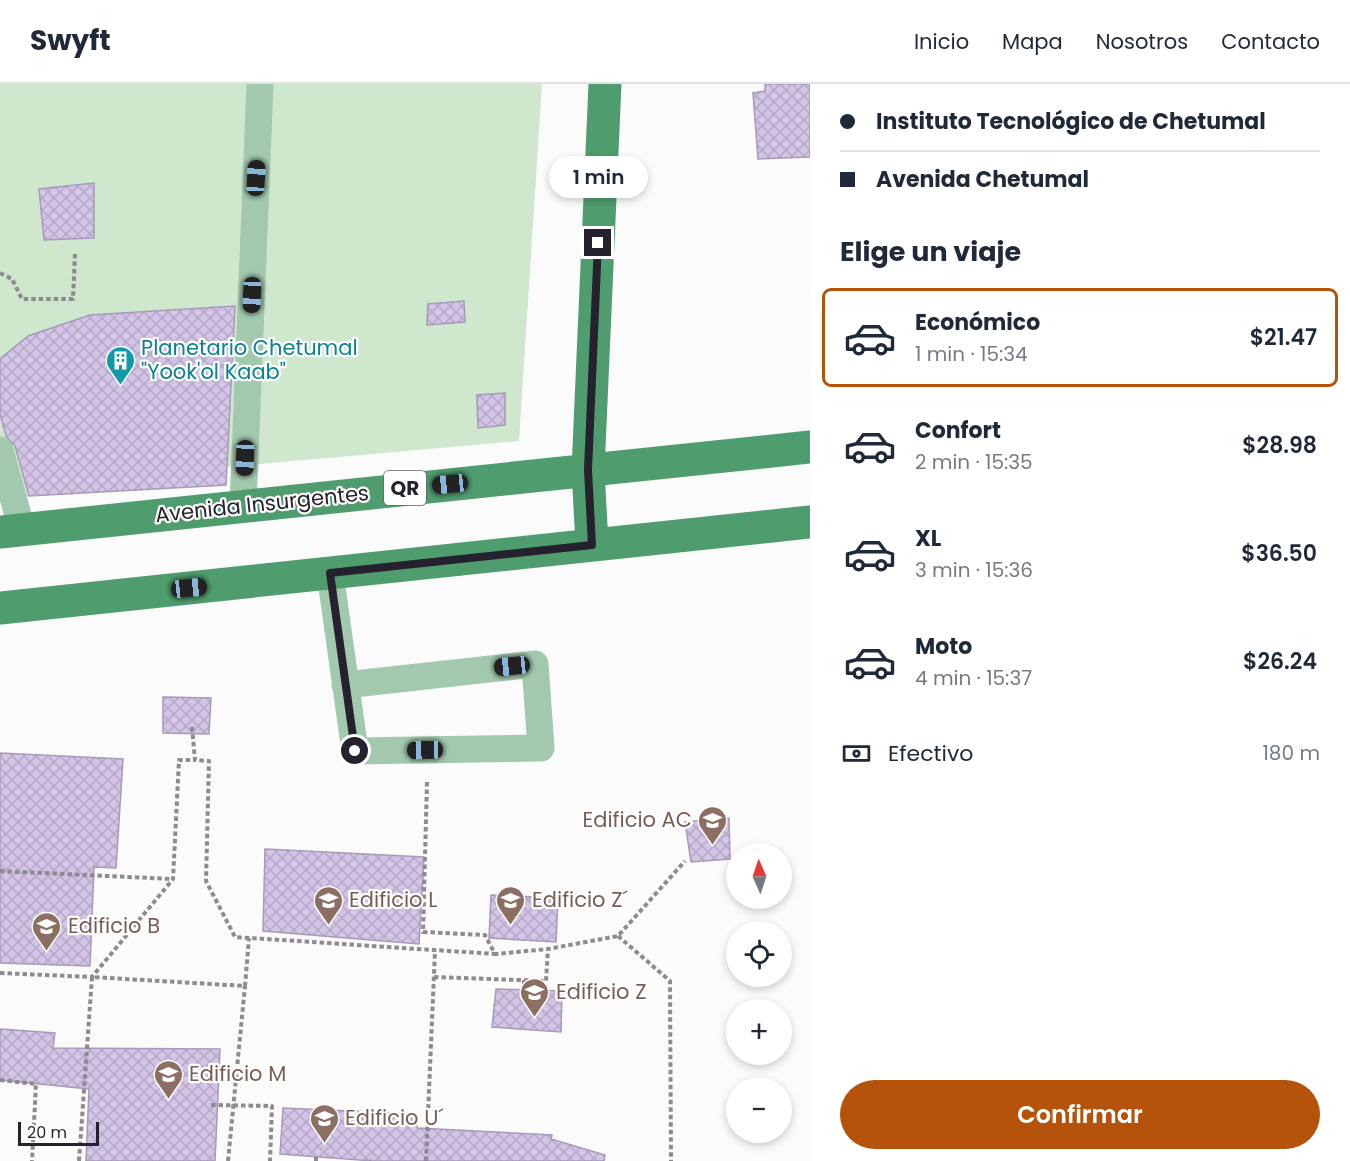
<!DOCTYPE html>
<html lang="es">
<head>
<meta charset="utf-8">
<style>
	body { margin:0; font-family:Poppins,sans-serif; background:#f2f2f3; color:#1f2937; height:100vh; display:flex; flex-direction:column; font-size:22px; white-space:nowrap }
	* { box-sizing:border-box; margin:0 }
	p { font-size:20px; color:#747a83 }
	.icon { flex:none; width:33px; height:33px; fill:none; stroke:currentColor; stroke-width:2; stroke-linecap:round; stroke-linejoin:round }
	.map { position:relative; flex:1; overflow:hidden }
	.sheet { display:flex; flex-direction:column; background:#fff; width:540px }
	.sheet>* { flex:none }
	.top-card { display:grid; align-content:center; height:132px; padding:0 30px; background:#fff }
	.needle { width:39px; rotate:357deg }
	.controls { position:absolute; left:726px; top:759px; display:grid; gap:12px }
	.controls a { display:grid; place-items:center; width:66px; height:66px; border-radius:50%; background:#fff; box-shadow:0 3px 9px #0003; font-size:30px }
	.scale { position:absolute; left:18px; bottom:15px; width:81px; box-sizing:border-box; padding-left:6px; border:3px solid #26212e; border-top:0; font-size:16px; line-height:21px; white-space:nowrap; color:#26212e; -webkit-text-stroke:4px #fff; paint-order:stroke }
	.end { position:absolute; width:27px; height:27px; margin:-14px; border:8px solid #26212e; background:#fff; box-shadow:0 0 0 3px #fff }
	.from { border-radius:50% }
	.bubble { position:absolute; height:42px; border-radius:21px; background:#fff; box-shadow:0 3px 9px #0003; font-size:20px; font-weight:600; line-height:42px; text-align:center }
	.car { position:absolute; width:18px; height:36px; margin:-18px -9px; border-radius:8px; box-shadow:0 0 4px 2px #0007; background:linear-gradient(#222 24%,#8ab4d8 0 40%,#222 0 76%,#8ab4d8 0 86%,#222 0) }
	.top-card b { display:flex; align-items:center; gap:21px; height:57px; font-size:22px }
	.top-card b+b { border-top:2px solid #e0e1e3 }
	.top-card i { width:15px; height:15px; background:#1f2937 }
	ul { padding:0; list-style:none }
	li { display:flex; align-items:center; gap:18px; height:99px; margin:0 12px 9px; padding:0 18px; border:3px solid transparent; border-radius:9px }
	li div { flex:1 }
	li b { display:block; font-size:22px }
	li em { font-style:normal; font-weight:600 }
	li.on { border-color:#b45309 }
	li>.icon { width:54px; height:54px; stroke-width:1.5 }
	h2 { padding:0 30px; font-size:27px; line-height:72px }
	.pay { display:flex; align-items:center; gap:15px; height:66px; padding:0 30px; font-size:22px }
	.pay p { margin-inline-start:auto }
	.button { display:flex; gap:12px; margin-top:auto; padding:12px 30px }
	.button a { flex:1; height:69px; border-radius:36px; background:#b45309; color:#fff; font-size:24px; font-weight:600; line-height:69px; text-align:center }
	header { display:flex; align-items:center; gap:36px; box-sizing:border-box; height:84px; padding:0 30px; background:#fff; border-bottom:2px solid #e0e1e3 }
	header strong { font-size:28px }
	nav { display:flex; gap:33px; margin-inline-start:auto; font-size:21px }
	main { display:flex; flex:1; min-height:0 }
	.map>svg:first-child { display:block }
	.green { fill:#cee7cd }
	.building { fill:url(#building-cross-hatch); stroke:#a799b9; stroke-width:1.5 }
	.lines { fill:none; stroke-linecap:round; stroke-linejoin:round }
	.path { stroke:#8d8a91; stroke-width:4; stroke-dasharray:4.5 3; stroke-linecap:butt }
	.minor { stroke:#a2c9ae; stroke-width:27 }
	.major { stroke:#4f9d6e; stroke-width:33 }
	.route { stroke:#26212e; stroke-width:8 }
	.labels { text-anchor:middle; stroke-width:4.5; stroke-linejoin:round; paint-order:stroke }
	.shield { fill:#fff; stroke:#67646d; stroke-width:1.5 }
	.shield-label { font-size:20px; font-weight:bold; fill:#26212e }
	.culture-label { font-size:21px; fill:#0d838f; stroke:#fff; text-anchor:start }
	.street-label { font-size:21px; fill:#26212e; stroke:#fff }
	.education-label { font-size:21px; fill:#785e54; stroke:#fff; text-anchor:start }
</style>
</head>
<body>
<header>
<strong>Swyft</strong>
<nav><a>Inicio</a><a>Mapa</a><a>Nosotros</a><a>Contacto</a></nav>
</header>
<main>
<div class="map">
<svg width="810" height="1077" viewBox="0 0 810 1077">
	<defs>
		<pattern id="building-cross-hatch" width="8" height="8" patternUnits="userSpaceOnUse" patternTransform="scale(1.5)"><rect width="8" height="8" fill="#d3c4e6"/><path d="M0 0l8 8M0 8l8-8" fill="none" stroke="#b5a8c6"/></pattern>
	</defs>
	<rect width="100%" height="100%" fill="#fbfbfb"/>
	<!-- green -->
	<path class="green" d="M0 0H542L519 357 226 383V401L0 414Z"/>
	<!-- building -->
	<path class="building" d="M765 0H810V73L758 75 753 9 765 7Z
		M94 99V154L44 156 39 105Z
		M464 217 465 238 427 241 428 220Z
		M235 222 226 401 29 412 15 362 6 352 0 330V275L28 252 90 231Z
		M505 309V341L478 344 477 311Z
		M163 613 211 614 209 650 163 649Z
		M0 669 123 675 116 784 94 783 90 882 0 879Z
		M729 734 730 775 691 778 685 738Z
		M265 765 424 773 419 860 263 847Z
		M491 811 558 814 556 858 489 854Z
		M496 905 562 907 561 948 492 943Z
		M0 945 55 949 53 964 220 965 215 1077H86L89 1005 0 996Z
		M283 1024 417 1030V1044L552 1051 551 1055 605 1071 604 1077H373L280 1070Z"/>
	<g class="lines">
		<!-- path -->
		<path class="path" d="M0 189 12 195 22 215H73L75 170
			M192 643 195 676 209 677 206 797 235 853 495 870
			M427 698 423 848 485 851 495 870 548 865 618 852 685 777
			M0 787 172 795
			M618 852 670 897 671 1077
			M0 889 92 893 173 795 179 676H195
			M434 893 546 897 548 865
			M524 896V906
			M0 996 36 1000 32 1077
			M211 1021 272 1022 270 1077
			M79 1077 92 893 245 902 249 854
			M228 1077 245 902
			M316 1077V1073
			M370 1077H371
			M426 1077 435 867"/>
		<!-- minor -->
		<path class="minor" d="M0 366 22 446
			M243 421 260 0
			M330 489 355 667 541 664 535 580 345 601"/>
		<!-- major -->
		<path class="major" d="M0 448 810 363
			M592 461 588 386 605 0
			M0 524 810 438"/>
	</g>
	<g class="lines">
		<!-- route -->
		<path class="route" d="M355 667 330 489 592 461 588 386 598 159"/>
	</g>
	<!-- icons -->
	<defs>
		<symbol id="building-pin" viewBox="-11 -11 22 30"><path d="M0 17L-7.5 6A9.5 9.5 0 1 1 7.5 6Z" fill="#0f9aa8" stroke="#fff"/><path d="M-4-6H4V6H1V3H-1V6H-4ZM-2.5-4.3h1.7v1.8h-1.7ZM.8-4.3h1.7v1.8H.8ZM-2.5-1h1.7V.8h-1.7ZM.8-1h1.7V.8H.8Z" fill="#fff"/></symbol>
		<symbol id="university-pin" viewBox="-11 -11 22 30"><path d="M0 17L-7.5 6A9.5 9.5 0 1 1 7.5 6Z" fill="#8d6e63" stroke="#fff"/><path d="M0-5L7-2L0 1L-7-2ZM-4 1L0 2.5L4 1V4Q0 6-4 4Z" fill="#fff"/></symbol>
	</defs>
	<g fill-rule="evenodd">
		<use href="#building-pin" x="104" y="260" width="33" height="45"/>
		<use href="#university-pin" x="696" y="720" width="33" height="45"/>
		<use href="#university-pin" x="312" y="800" width="33" height="45"/>
		<use href="#university-pin" x="494" y="800" width="33" height="45"/>
		<use href="#university-pin" x="30" y="826" width="33" height="45"/>
		<use href="#university-pin" x="518" y="892" width="33" height="45"/>
		<use href="#university-pin" x="152" y="974" width="33" height="45"/>
		<use href="#university-pin" x="308" y="1018" width="33" height="45"/>
	</g>
	<g class="labels">
		<!-- shield labels -->
		<rect class="shield" x="384" y="387" width="42" height="34" rx="4.5"/>
		<g class="shield-label">
			<text x="405" y="411">QR</text>
		</g>
		<!-- culture labels -->
		<g class="culture-label">
			<text x="141" y="271">Planetario Chetumal<tspan x="141" dy="24">"Yook'ol Kaab"</tspan></text>
		</g>
		<!-- street labels -->
		<g class="street-label">
			<text transform="translate(262 420) rotate(-6)" y="7">Avenida Insurgentes</text>
		</g>
		<!-- education labels -->
		<g class="education-label">
			<text x="692" y="743" text-anchor="end">Edificio AC</text>
			<text x="349" y="823">Edificio L</text>
			<text x="532" y="823">Edificio Z´</text>
			<text x="68" y="849">Edificio B</text>
			<text x="556" y="915">Edificio Z</text>
			<text x="189" y="997">Edificio M</text>
			<text x="345" y="1041">Edificio U´</text>
		</g>
	</g>
</svg>
<div class="controls">
<a><svg class="needle" viewBox="-14 -14 28 28"><path d="M0-13l5 13h-10z" fill="#e53935"/><path d="M0 13l5-13h-10z" fill="#747a83"/></svg></a>
<a><svg class="icon" aria-label="locate" viewBox="0 0 24 24"><circle cx="12" cy="12" r="6"/><path d="M12 2v4M12 18v4M2 12h4M18 12h4"/></svg></a>
<a>+</a>
<a>−</a>
</div>
<div class="scale">20 m</div>
<i class="end from" style="left:355px;top:667px"></i>
<i class="end" style="left:598px;top:159px"></i>
<div class="bubble" style="left:549px;top:72px;width:99px">1 min</div>
<i class="car" style="left:256px;top:94px;rotate:3deg"></i>
<i class="car" style="left:252px;top:211px;rotate:182deg"></i>
<i class="car" style="left:245px;top:374px;rotate:182deg"></i>
<i class="car" style="left:450px;top:400px;rotate:264deg"></i>
<i class="car" style="left:189px;top:504px;rotate:84deg"></i>
<i class="car" style="left:512px;top:582px;rotate:264deg"></i>
<i class="car" style="left:425px;top:666px;rotate:269deg"></i>
</div>
<section class="sheet">
<div class="top-card">
<b><i class="from"></i>Instituto Tecnológico de Chetumal</b>
<b><i></i>Avenida Chetumal</b>
</div>
<h2>Elige un viaje</h2>
<ul>
<li class="on"><svg class="icon" aria-label="car" viewBox="0 0 24 24"><path d="M5 17H2v-5l4-1 3-4h7l3 4 3 1v5h-3M9 17h6M6 11h13"/><circle cx="7" cy="17" r="2"/><circle cx="17" cy="17" r="2"/></svg><div><b>Económico</b><p>1 min · 15:34</p></div><em>$21.47</em></li>
<li><svg class="icon" aria-label="car" viewBox="0 0 24 24"><path d="M5 17H2v-5l4-1 3-4h7l3 4 3 1v5h-3M9 17h6M6 11h13"/><circle cx="7" cy="17" r="2"/><circle cx="17" cy="17" r="2"/></svg><div><b>Confort</b><p>2 min · 15:35</p></div><em>$28.98</em></li>
<li><svg class="icon" aria-label="car" viewBox="0 0 24 24"><path d="M5 17H2v-5l4-1 3-4h7l3 4 3 1v5h-3M9 17h6M6 11h13"/><circle cx="7" cy="17" r="2"/><circle cx="17" cy="17" r="2"/></svg><div><b>XL</b><p>3 min · 15:36</p></div><em>$36.50</em></li>
<li><svg class="icon" aria-label="car" viewBox="0 0 24 24"><path d="M5 17H2v-5l4-1 3-4h7l3 4 3 1v5h-3M9 17h6M6 11h13"/><circle cx="7" cy="17" r="2"/><circle cx="17" cy="17" r="2"/></svg><div><b>Moto</b><p>4 min · 15:37</p></div><em>$26.24</em></li>
</ul>
<div class="pay"><svg class="icon" aria-label="cash" viewBox="0 0 24 24"><path d="M3 7h18v10H3z"/><circle cx="12" cy="12" r="2"/></svg>Efectivo<p>180 m</p></div>
<div class="button"><a>Confirmar</a></div>
</section>
</main>
</body>
</html>
